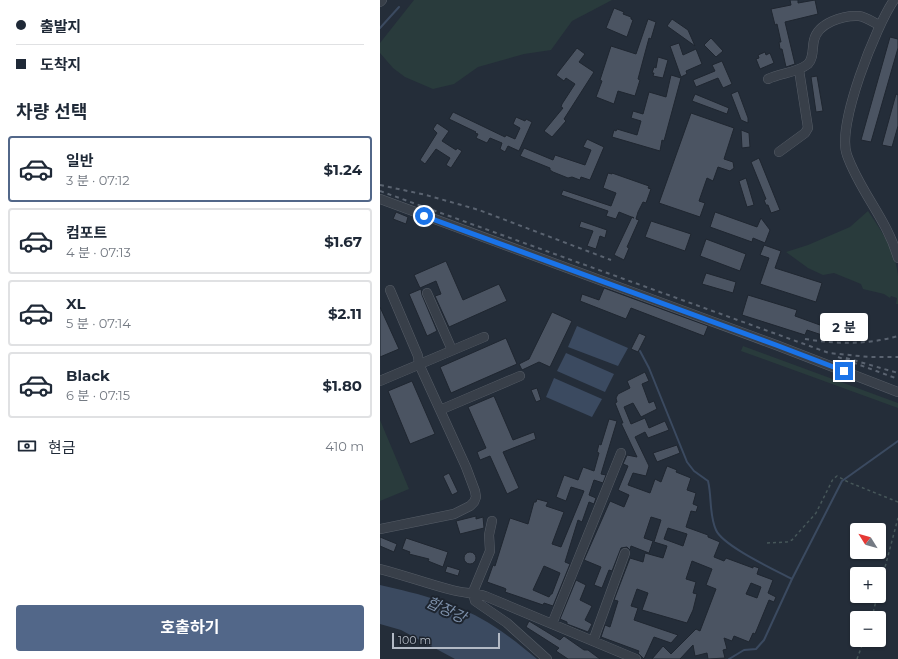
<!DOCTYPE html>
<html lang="ko">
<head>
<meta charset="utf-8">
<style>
	body { margin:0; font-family:Montserrat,"Noto Sans KR",sans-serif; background:#f2f2f3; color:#1f2937; height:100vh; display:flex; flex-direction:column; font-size:15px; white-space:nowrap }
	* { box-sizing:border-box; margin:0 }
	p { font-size:13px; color:#747a83 }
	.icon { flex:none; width:22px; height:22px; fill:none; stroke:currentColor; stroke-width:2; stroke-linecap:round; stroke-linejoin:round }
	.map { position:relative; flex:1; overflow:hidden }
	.panel { display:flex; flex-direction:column; background:#fff; width:380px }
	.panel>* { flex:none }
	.hud { display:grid; align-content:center; height:88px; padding:0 16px; background:#fff }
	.needle { width:26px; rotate:307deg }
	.controls { position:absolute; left:470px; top:523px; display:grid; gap:8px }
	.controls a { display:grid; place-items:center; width:36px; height:36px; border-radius:4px; background:#fff; box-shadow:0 1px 3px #0004; font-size:20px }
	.scale { position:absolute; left:12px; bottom:10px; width:108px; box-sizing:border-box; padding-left:4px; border:2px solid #b3bac5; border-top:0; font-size:11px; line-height:14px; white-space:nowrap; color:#b3bac5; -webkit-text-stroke:3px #1d242e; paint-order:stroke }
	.end { position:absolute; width:18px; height:18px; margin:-9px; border:5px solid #1a73e8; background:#fff; box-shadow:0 0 0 2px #fff }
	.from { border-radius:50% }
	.bubble { position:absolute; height:28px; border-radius:4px; background:#fff; box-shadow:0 1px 3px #0004; font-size:13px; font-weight:700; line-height:28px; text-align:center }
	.hud b { display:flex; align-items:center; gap:14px; height:38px; font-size:15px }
	.hud b+b { border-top:1px solid #e0e1e3 }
	.hud i { width:10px; height:10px; background:#1f2937 }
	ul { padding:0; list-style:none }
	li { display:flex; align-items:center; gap:12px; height:66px; margin:0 8px 6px; padding:0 8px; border:2px solid #e0e1e3; border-radius:4px }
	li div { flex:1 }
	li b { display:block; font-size:15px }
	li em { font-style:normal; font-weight:700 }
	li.current { border-color:#526789 }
	li>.icon { width:36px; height:36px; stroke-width:1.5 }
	h2 { padding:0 16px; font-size:18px; line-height:48px }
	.pay { display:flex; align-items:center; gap:10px; height:44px; padding:0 16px; font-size:15px }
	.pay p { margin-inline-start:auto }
	.primary-button { display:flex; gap:8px; margin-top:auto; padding:8px 16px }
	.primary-button a { flex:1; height:46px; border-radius:4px; background:#526789; color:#fff; font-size:16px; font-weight:700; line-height:46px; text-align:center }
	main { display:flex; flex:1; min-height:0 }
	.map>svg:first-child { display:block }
	.green { fill:#293b3c }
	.water { fill:#3b4a60 }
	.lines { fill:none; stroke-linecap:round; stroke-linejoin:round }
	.stream { stroke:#3b4a60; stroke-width:2 }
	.building { fill:#4b5462; stroke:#1f2630; fill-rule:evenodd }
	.minor-casing { stroke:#565d67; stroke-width:10 }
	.path { stroke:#465659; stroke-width:1.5; stroke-dasharray:3 3; stroke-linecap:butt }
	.minor { stroke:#383f49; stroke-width:9 }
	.rail { stroke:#5a6370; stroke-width:2; stroke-dasharray:4 4; stroke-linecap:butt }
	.route { stroke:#1a73e8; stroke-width:5 }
	.labels { text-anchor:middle; stroke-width:4; stroke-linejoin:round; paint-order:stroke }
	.water-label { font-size:15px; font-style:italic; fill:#7d90aa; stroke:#1d242e }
</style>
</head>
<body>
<main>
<section class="panel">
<div class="hud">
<b><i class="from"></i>출발지</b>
<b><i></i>도착지</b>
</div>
<h2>차량 선택</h2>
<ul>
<li class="current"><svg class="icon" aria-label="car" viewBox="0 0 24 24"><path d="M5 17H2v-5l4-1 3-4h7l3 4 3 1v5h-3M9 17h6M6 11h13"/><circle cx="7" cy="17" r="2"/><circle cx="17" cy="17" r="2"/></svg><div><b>일반</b><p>3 분 · 07:12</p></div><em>$1.24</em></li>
<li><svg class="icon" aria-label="car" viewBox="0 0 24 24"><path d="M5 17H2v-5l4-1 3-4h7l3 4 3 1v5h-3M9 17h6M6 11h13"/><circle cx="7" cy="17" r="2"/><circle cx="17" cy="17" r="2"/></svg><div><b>컴포트</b><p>4 분 · 07:13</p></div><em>$1.67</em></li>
<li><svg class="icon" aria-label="car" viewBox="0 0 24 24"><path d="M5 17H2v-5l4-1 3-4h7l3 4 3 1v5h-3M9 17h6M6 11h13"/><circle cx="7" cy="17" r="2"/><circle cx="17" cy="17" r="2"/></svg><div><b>XL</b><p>5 분 · 07:14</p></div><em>$2.11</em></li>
<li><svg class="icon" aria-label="car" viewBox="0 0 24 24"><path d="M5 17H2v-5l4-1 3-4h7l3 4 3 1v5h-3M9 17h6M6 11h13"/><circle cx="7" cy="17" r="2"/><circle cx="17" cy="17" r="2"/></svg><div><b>Black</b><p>6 분 · 07:15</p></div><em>$1.80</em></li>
</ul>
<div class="pay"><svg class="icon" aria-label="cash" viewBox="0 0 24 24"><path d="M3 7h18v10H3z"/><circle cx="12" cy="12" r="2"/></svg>현금<p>410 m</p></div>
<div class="primary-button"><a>호출하기</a></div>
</section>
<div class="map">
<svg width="518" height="659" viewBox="0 0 518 659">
	<rect width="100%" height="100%" fill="#242d39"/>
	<!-- green -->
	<path class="green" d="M34 0H232L192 21 171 50 144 54 98 67 74 84 53 89 25 77 13 68 0 53V43Z
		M488 211C501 230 516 252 518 276 518 285 518 295 518 304H516L517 298 511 296 510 298 504 294 483 289 481 284 454 273 443 275 428 268 406 252 428 245 470 227Z
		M363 346 518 403V408L361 351Z
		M0 420 29 489 0 501Z"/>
	<!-- water -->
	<path class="water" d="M197 326 248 348 238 366 188 347Z
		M186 353 234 374 225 392 177 371Z
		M174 378 222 399 212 417 166 397Z
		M0 585C40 594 81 604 115 627 129 636 144 648 157 659H75L21 630 0 624Z"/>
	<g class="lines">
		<!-- stream -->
		<path class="stream" d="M0 28 19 7
			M260 351 269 368 307 462 314 471 328 481C332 497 329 515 336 530 343 546 395 570 412 579
			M349 659 364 650 376 649 384 640 412 579 462 481 518 441"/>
	</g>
	<!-- building -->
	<path class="building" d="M410 0H418V3L435 0 438 14 405 22 415 64 406 67 402 49H400L399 42H401L397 24 395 25 391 9 411 5Z
		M234 8 244 12 243 14 251 17V19L253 20 247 37 226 28Z
		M268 19 276 22 271 39 269 38 258 79 260 80 255 96 238 91 234 104 216 97 222 81 220 80 231 46 256 54Z
		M292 19 308 30 315 46 287 26Z
		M510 37 518 39V48L491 142 481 140Z
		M331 38 343 51 336 57 324 45Z
		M299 43 303 55 316 49 322 64 306 71 307 74 301 77 290 46Z
		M197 48 205 54 199 62 214 72 184 119 186 121 172 137 164 131 183 108 181 107 182 104 195 84 186 78 184 81 176 75Z
		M385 52 386 55 390 53 394 63 380 69 376 59 379 58 378 55Z
		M278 57 288 60 283 78 273 76 274 73H272L274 67 276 68Z
		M342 61 352 84 343 88 338 78 316 87 313 80 335 71 332 65Z
		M291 75 301 78 284 141 282 140 280 151 232 137 234 130 236 131 237 129 257 135 261 121 251 118 253 111 263 114 269 92 286 97Z
		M437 76 443 111 436 112 431 77Z
		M358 91 368 118V123L361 120 351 94Z
		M315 94 349 108 347 114 312 101Z
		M516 94 518 95V126L512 147 502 145Z
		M73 112 125 137 126 135 135 139 140 128 133 124 136 117 145 121 146 119 152 122 139 151 128 146 125 152 120 149 122 143 110 138 107 143 96 138 98 134 95 133 96 132 69 119Z
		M311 113 354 128 344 159 353 162 354 168 350 171 338 167 333 181 327 178 319 201 325 203 320 217 279 203Z
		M57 123 69 131 62 141 76 150 77 148 82 151 71 168 66 165 70 158 56 149 45 164 40 160 57 133 53 129Z
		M361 130 369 133 370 147 362 148Z
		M207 139 224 147 210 180 201 177 200 180 192 177 188 178 173 172 170 170V168L140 156 144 148 173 160 175 155 205 165 211 150 203 147Z
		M379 158 400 210 391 213 388 205H386L384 200 386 199 371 162Z
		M228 173 232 174V173L269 186 268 188 271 189 266 203 263 202 258 212 256 219 259 220 247 247 249 248 244 260 234 255 252 217 254 218 239 212 236 219 226 216 228 211 181 195 183 190 231 206 236 193 223 188Z
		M366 178 374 205 367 207 359 181Z
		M16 212 28 217 26 224 13 219Z
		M335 212 377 227 381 218 390 230 385 243 373 238 372 242 330 227Z
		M201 221 227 230 225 238 220 236 216 249 207 246 213 231 199 227Z
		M271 221 311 234 305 251 265 237Z
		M326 239 366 254 360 271 320 256Z
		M384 245 401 251 395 268 442 283 436 302 380 284 389 258 380 255Z
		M66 261 83 300 119 284 127 301 69 327 55 296 61 294 56 281 40 288 34 275Z
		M326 273 356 282 353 293 322 284Z
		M224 288 328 326 324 336 251 308 246 319 200 301 202 294 219 300Z
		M41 289 42 295 57 331 47 336 29 294Z
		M368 295 417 310 415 316 451 329 448 337 427 330 425 335 362 315Z
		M0 307 19 349 0 357Z
		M172 312 192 321 170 367 159 362 142 370 139 364 149 359Z
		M259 333 266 336 258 352 251 349Z
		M126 338 137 364 71 393 60 367Z
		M265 372 269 381 262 384 269 403 274 401 277 409 261 417 253 403 244 407 251 424 265 418 269 428 285 421 289 430 268 438 265 432 255 437 269 466 266 476 253 473 248 485 270 493 275 479 281 482 287 466 297 470 296 472 311 478 307 490 316 493 313 504 318 506 316 512 311 511 306 527 328 535V537L340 542 334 557 344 561 346 558 373 568V566L379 568 377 574 393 580 388 593 396 597 394 602 389 600 375 634 373 633 369 642 354 636 352 641 344 638 347 649 343 650 345 658 328 659 327 653 315 656 313 645 300 659H272L283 646 291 654 316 629 320 631 336 589 326 585 332 569 312 561 306 579 316 582 313 593 317 594 313 610 307 623 262 610 268 593 257 589 251 606 258 608 254 620 298 635 291 643 274 637 264 659 258 653 259 651 221 637 225 625 230 627 238 601 234 600 250 558 263 562 265 553 283 558 287 546 274 542 281 520 271 517 264 538 273 541 269 553 251 546 250 550 247 547 241 548 232 571 229 570 222 588 214 585 221 567 204 560 230 501 244 507 249 495 238 490 248 466 243 464 247 455 257 457 241 423H243L235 403 237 402 236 398 238 394 250 388 247 381ZM288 528 307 534 303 546 284 539ZM371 583 381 587 377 598 366 594Z
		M32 381 55 434 30 444 8 391Z
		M157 388 161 400 156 402 151 390Z
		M114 396 133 440 154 432 156 439 123 452 139 488 127 494 110 456 100 460 97 452 106 448 88 407Z
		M229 419 237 421 221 474 226 475 223 483 214 480 209 495 216 498 214 504 209 502 202 522 198 520 185 562 190 564 173 606 164 603 163 605 125 592 126 589 124 588 107 582 113 565 115 566 130 518 148 524 154 502H156L157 499 168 502 166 506 184 512 172 544 181 547 204 491 191 487 186 501 176 497 184 475 198 480 203 467 214 471 219 453 217 452 219 444 221 445ZM164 566 180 573 172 594H171L169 597 153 590Z
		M297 445 300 453 277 462 273 453Z
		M69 473 78 492 72 495 63 476Z
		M96 516V519L103 517 104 528 80 534 76 521Z
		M0 537 17 544 14 552 0 546Z
		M26 538 68 552 63 567 48 561 49 559 29 554 30 552 22 549Z
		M84 558a6 6 0 1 1 12 0a6 6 0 1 1-12 0Z
		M67 566 80 570 78 576 65 572Z
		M196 580 206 585 200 600 212 606 205 620 212 624 208 632 187 624V622L180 619Z
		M149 621 180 640 184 636 204 650H208L220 659H188L176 651 179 648 146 627Z"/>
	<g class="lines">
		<defs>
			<path id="minor" d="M514 0C496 26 456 126 467 155 480 192 507 219 518 258
				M0 2 2 0
				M388 79C400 73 417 73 428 64 434 58 432 48 434 40 438 23 463 15 479 16 486 17 493 22 499 25
				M399 152 425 133 428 128 419 70
				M0 199 396 345 518 392
				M47 293 72 350
				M0 381 104 337
				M60 410 140 376
				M112 521 109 535 110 551 93 592 95 601 127 623 167 659
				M0 529 74 514 90 506 94 502 96 497 95 491 86 467 39 364 38 356 10 290
				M0 569C24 575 48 584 72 590 83 593 94 593 105 596L256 659
				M172 624 241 453
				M213 641 245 553"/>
		</defs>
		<!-- minor casing -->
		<use href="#minor" class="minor-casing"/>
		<!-- path -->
		<path class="path" d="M387 543 407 542 412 540 436 513 453 479 457 476 468 482 518 502
			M499 590 518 518
			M492 618 497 596
			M477 659 484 640"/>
		<!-- minor -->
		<use href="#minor" class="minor"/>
		<!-- rail -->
		<path class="rail" d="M0 185 46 195 99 210 231 260
			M0 191 449 353 489 357H518
			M425 339C457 344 486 345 518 336
			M458 357 518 379
			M466 358 518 373"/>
	</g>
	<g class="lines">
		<!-- route -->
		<path class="route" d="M44 216 396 345 464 371"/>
	</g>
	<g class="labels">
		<!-- water labels -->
		<g class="water-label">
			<text transform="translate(66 610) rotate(25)" y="5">합장강</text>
		</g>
	</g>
</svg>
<div class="controls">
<a><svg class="needle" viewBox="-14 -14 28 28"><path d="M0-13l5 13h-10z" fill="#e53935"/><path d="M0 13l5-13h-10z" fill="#747a83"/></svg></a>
<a>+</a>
<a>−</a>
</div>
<div class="scale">100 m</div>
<i class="end from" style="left:44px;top:216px"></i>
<i class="end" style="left:464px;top:371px"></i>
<div class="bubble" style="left:440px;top:313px;width:48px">2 분</div>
</div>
</main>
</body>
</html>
